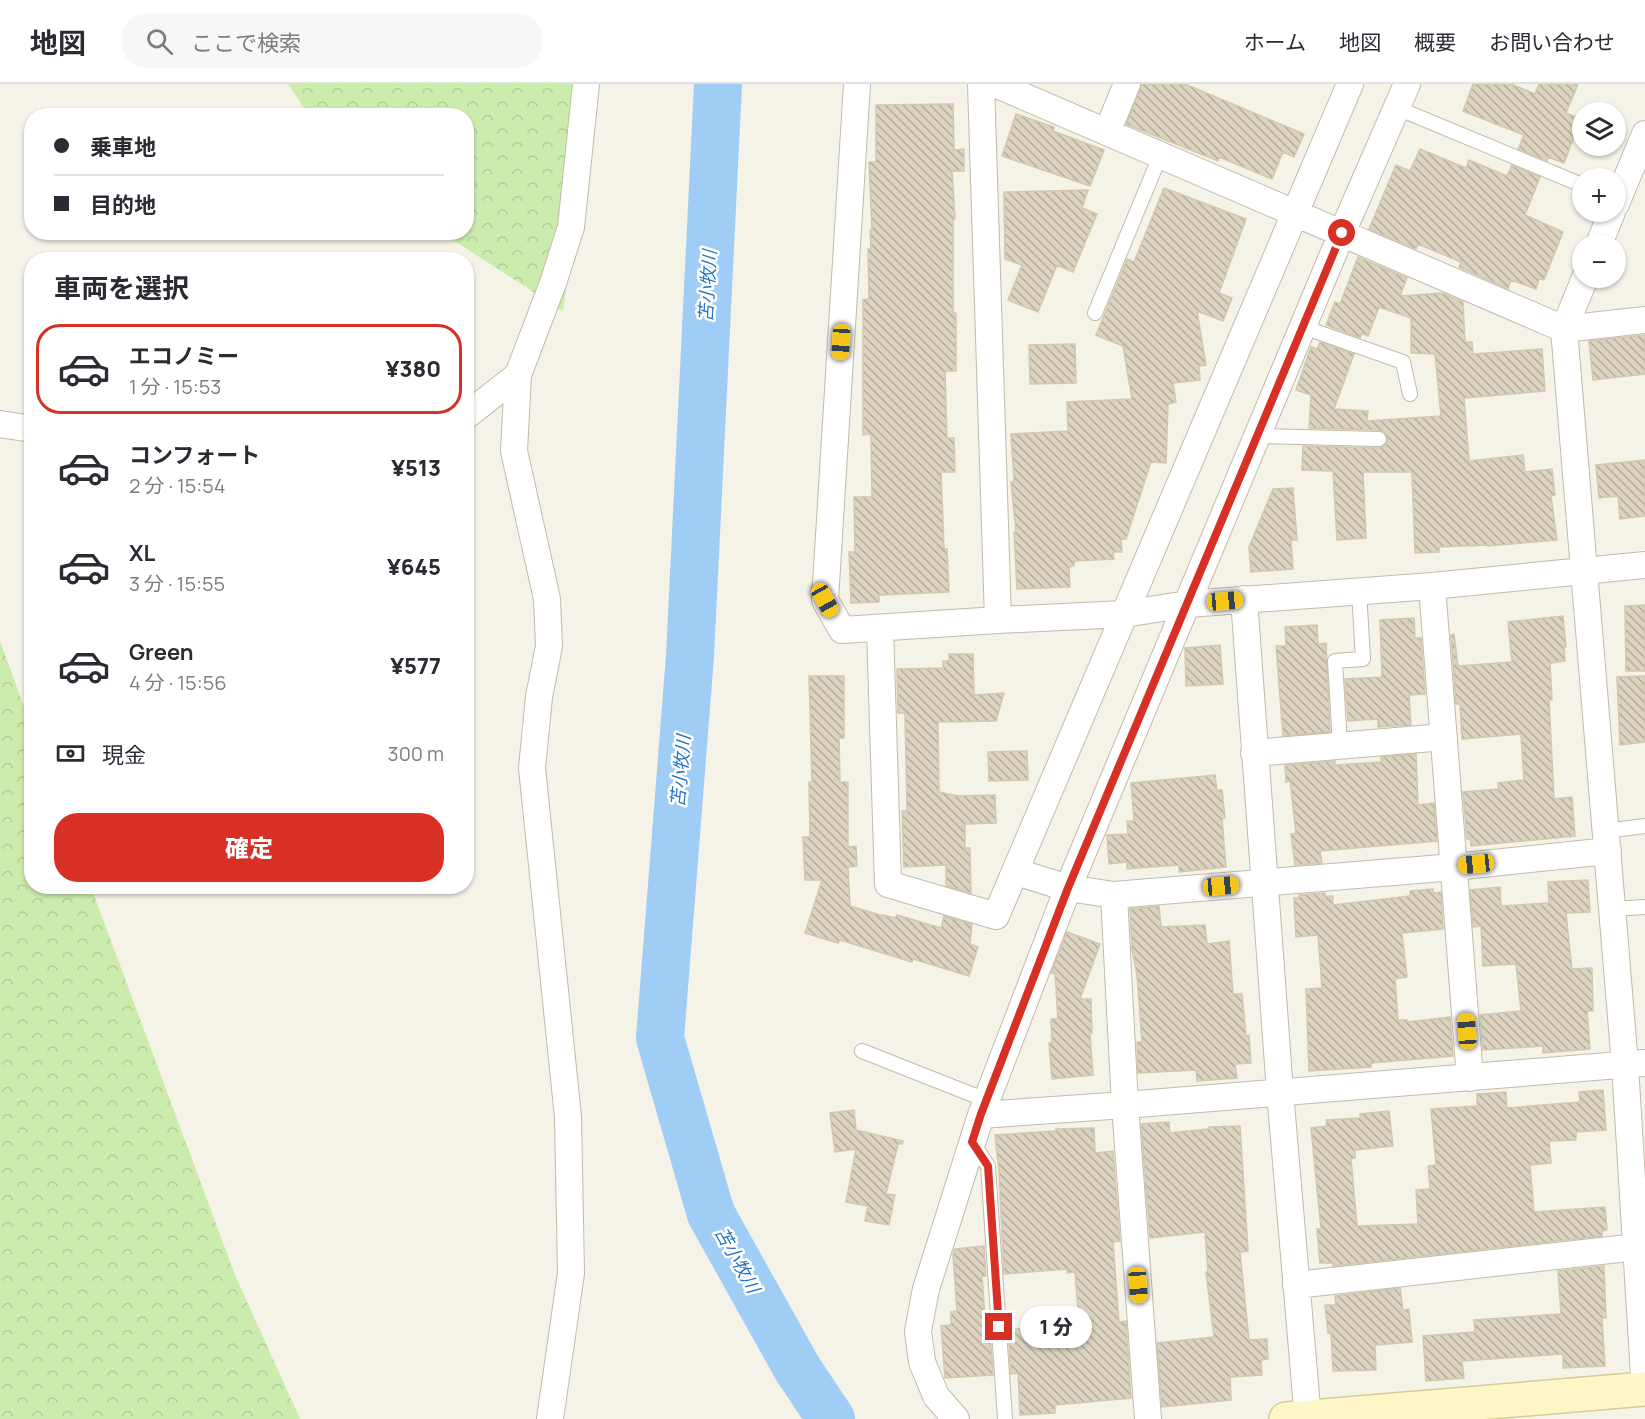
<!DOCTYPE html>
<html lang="ja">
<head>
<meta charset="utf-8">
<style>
	body { margin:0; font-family:Manrope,"Noto Sans JP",sans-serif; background:#f7f7f7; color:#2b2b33; height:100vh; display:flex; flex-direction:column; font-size:22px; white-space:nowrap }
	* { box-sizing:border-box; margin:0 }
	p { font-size:20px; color:#7c7c81 }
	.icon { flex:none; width:33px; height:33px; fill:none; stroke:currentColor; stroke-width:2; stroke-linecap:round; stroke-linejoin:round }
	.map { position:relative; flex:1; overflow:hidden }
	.panel { position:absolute; left:24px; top:168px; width:450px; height:642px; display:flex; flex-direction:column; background:#fff; border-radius:24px; box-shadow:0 2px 4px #0004 }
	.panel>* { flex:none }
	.hud { position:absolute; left:24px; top:24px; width:450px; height:132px; border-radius:24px; box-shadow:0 2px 4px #0004; display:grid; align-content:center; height:132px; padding:0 30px; background:#fff }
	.fabs { position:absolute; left:1572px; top:18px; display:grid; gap:12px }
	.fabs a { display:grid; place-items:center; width:54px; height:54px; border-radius:50%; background:#fff; box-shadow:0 2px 4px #0004; font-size:30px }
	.end { position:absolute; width:27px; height:27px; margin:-14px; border:8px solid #d93025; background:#fff; box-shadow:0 0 0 3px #fff }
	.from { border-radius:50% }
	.bubble { position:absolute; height:42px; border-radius:21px; background:#fff; box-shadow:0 2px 4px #0004; font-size:20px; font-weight:800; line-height:42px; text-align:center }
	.car { position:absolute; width:18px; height:36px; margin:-18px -9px; border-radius:8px; box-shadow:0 0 4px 2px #0007; background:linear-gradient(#f5c518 24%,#345 0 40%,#f5c518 0 76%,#345 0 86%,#f5c518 0) }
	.hud b { display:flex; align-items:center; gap:21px; height:57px; font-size:22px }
	.hud b+b { border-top:2px solid #e1e1e2 }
	.hud i { width:15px; height:15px; background:#2b2b33 }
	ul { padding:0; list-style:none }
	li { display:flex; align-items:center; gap:18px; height:90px; margin:0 12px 9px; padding:0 18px; border:3px solid transparent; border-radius:24px }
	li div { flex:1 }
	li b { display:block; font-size:22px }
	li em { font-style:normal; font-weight:800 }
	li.on { border-color:#d93025 }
	li>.icon { width:54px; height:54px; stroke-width:1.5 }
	h2 { padding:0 30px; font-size:27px; line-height:72px }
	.pay { display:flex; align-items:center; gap:15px; height:66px; padding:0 30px; font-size:22px }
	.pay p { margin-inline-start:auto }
	.cta { display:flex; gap:12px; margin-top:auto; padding:12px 30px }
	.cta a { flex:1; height:69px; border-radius:24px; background:#d93025; color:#fff; font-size:24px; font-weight:800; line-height:69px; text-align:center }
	header { display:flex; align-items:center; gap:36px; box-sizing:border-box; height:84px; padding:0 30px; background:#fff; border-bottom:2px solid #e1e1e2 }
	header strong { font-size:28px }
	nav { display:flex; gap:33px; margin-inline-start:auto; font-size:21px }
	.search { width:420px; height:54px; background:#f7f7f7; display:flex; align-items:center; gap:15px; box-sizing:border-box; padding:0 21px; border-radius:24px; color:#7c7c81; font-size:22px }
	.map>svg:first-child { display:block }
	.forest { fill:url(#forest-crowns) }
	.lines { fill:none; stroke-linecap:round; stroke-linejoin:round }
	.river { stroke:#a0cdf6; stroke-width:48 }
	.building { fill:url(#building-back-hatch); stroke:#d3c8af; stroke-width:1.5 }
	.lane-casing { stroke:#c1bbaa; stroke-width:16 }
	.street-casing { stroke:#c1bbaa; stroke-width:28 }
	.secondary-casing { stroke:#d9cb94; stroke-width:36 }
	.lane { stroke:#fff; stroke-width:14 }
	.street { stroke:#fff; stroke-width:26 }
	.secondary { stroke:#fff6c8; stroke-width:33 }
	.route { stroke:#d93025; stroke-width:8 }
	.labels { text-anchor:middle; stroke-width:5; stroke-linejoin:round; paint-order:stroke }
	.water-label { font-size:18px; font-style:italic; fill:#2673be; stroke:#fff }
</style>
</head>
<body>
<header>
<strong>地図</strong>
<div class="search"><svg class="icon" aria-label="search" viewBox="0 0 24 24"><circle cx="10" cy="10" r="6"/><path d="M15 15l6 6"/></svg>ここで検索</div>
<nav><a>ホーム</a><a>地図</a><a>概要</a><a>お問い合わせ</a></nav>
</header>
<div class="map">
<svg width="1645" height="1335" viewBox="0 0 1645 1335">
	<defs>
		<pattern id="forest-crowns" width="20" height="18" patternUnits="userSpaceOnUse" patternTransform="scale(1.5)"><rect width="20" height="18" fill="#ccecae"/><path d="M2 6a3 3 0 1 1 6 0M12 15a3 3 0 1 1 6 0" fill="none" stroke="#b1cc96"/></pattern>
		<pattern id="building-back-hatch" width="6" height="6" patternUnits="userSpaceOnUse" patternTransform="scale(1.5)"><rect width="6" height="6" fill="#dbd2bf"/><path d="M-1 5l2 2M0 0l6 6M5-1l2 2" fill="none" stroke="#b4ac9c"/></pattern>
	</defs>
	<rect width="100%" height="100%" fill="#f5f2e8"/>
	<!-- forest -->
	<path class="forest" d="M288 0H588L586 52 563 227 442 149 466 148V32L309 31Z
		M0 557 31 642 32 802 91 803 235 1191 300 1335H0Z"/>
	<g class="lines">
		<!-- river -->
		<path class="river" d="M718 0 690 572 660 954 711 1130 797 1284 831 1335"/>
	</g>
	<!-- building -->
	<path class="building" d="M1142 0H1185L1304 50 1294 73 1283 68 1272 95 1219 73 1218 77 1126 40Z
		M1473 0H1511L1535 10 1539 0H1578L1566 29 1581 35 1564 79 1548 73 1547 77 1518 65 1524 51 1463 27Z
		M953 20 954 66 964 65V87H952L955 135H953V229H956V287H945L947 354H954L955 388H941L944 465H947L949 508 879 511V518L851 519 849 468H855L854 413H872L871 350 863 351V216L869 215 868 165H871L870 146H872L869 78H876V21Z
		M1016 30 1054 43 1053 47 1104 66 1090 102 1002 72Z
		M1420 65 1466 84 1469 76 1507 92 1512 81 1540 93 1525 131 1563 148 1544 196 1539 195 1536 205 1511 196 1508 205 1459 183 1461 178 1418 160 1416 165 1369 145 1396 81 1410 87Z
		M1164 104 1246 135 1219 209 1232 214 1223 237 1197 227 1206 281 1199 282 1200 296 1173 299 1176 318 1168 320 1166 379 1151 378 1126 455H1121L1122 468H1113L1114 475 1074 477V482L1069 483 1070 503 1017 505 1014 448H1016L1011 398H1014L1011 350 1068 347 1067 318 1132 315 1123 262 1096 251 1127 175 1134 178Z
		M1088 106 1082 124 1097 130 1073 188 1057 181 1038 228 1008 216 1022 181 1005 175 1004 108Z
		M1358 173 1407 194 1400 212 1442 209 1463 218 1465 258H1472L1473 270 1542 265 1545 307 1464 314 1469 377 1523 371 1525 388 1552 385 1555 411 1551 412 1557 456 1488 462V461L1439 463V468L1415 469 1412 388H1363L1366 454 1337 456 1333 387 1302 386 1303 362 1379 364 1386 360 1388 355 1384 348 1379 346 1309 344 1311 311 1296 306 1311 263 1317 265 1320 258 1354 270 1334 325 1368 327 1367 337 1441 332 1435 270 1411 269V234L1379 223 1368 252 1362 249 1360 254 1326 241 1335 218 1340 220Z
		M1645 251V290L1593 296 1589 257Z
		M1075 260 1076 299 1030 300 1029 261Z
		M1645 376V432L1620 435 1618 412 1599 414 1596 381Z
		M1293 404 1297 456H1291L1293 485 1251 488 1249 463 1273 405Z
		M1645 521V587H1626L1625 522Z
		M1563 532 1566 563H1564L1565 577 1550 579 1552 616H1549L1554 715 1572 713 1575 752 1471 762 1470 755H1467L1463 708 1499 705 1498 699 1524 696 1521 650 1462 655 1460 620H1456L1451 551 1454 550 1458 582 1512 578 1508 538Z
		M1414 534 1415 554H1421L1425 610 1409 611 1411 641 1378 643V635L1348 637 1345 595 1382 593 1380 536Z
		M1317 541 1318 560 1326 559 1330 648 1283 652 1276 562H1286L1285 543Z
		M1220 561 1223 600 1186 602 1185 564Z
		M949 570H973L974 611 1004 609 996 637 938 638 939 708 958 712 995 711 996 739 965 740V768L966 764H970L971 809 946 802V781L904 783 902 727H907L905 629H898L897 585 943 584V577H949Z
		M809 592H844V654H839L840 698H848V763L856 762 857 782 848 783 850 822 883 832V831L895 834 897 831 941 844 944 832 972 840 970 860 978 863 969 892 913 875 912 878 840 856 838 859 805 849 822 796H805L803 753H810L809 698H812Z
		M1645 592V658L1620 661 1617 593Z
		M1027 667 1028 696 989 697 988 668Z
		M1416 670 1418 721 1434 719 1437 757 1320 767 1322 779 1295 781 1291 750 1296 749 1290 697 1286 698 1285 681 1335 677V681L1381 678V673Z
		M1215 691 1217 706H1222L1225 734 1222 735 1226 783 1179 788V781L1127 785V778L1109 780 1107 751 1128 750 1127 737H1134L1131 699Z
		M1588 796 1590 828 1566 829 1572 885 1592 884 1593 927H1587L1590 965 1543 969V962L1483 966 1480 931 1521 927 1516 880 1483 882 1481 842 1473 843 1470 806 1500 803 1501 822 1549 819 1548 798Z
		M1433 805 1434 809 1441 808 1443 845 1402 849 1407 893 1395 895 1398 936H1407V938L1450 933 1453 972 1371 979V983L1309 987 1306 905 1322 904 1318 851 1296 853 1294 814H1299V811L1325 809V812H1333V821L1410 812V807Z
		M1159 822 1161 843 1205 841 1207 860 1229 857 1233 910H1242L1246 952 1249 951 1251 979 1235 980 1237 994 1197 997 1196 986 1138 989 1137 958H1142L1137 891 1132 866 1130 825Z
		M1067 848 1100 860 1080 915H1091L1092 949H1090L1093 991 1052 995 1049 959H1052L1051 935H1058L1055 890 1051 889Z
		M1603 1006 1606 1046 1576 1048V1056L1549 1057 1551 1079 1530 1081 1534 1128 1605 1123 1607 1146 1602 1147V1152L1333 1182V1179H1320L1317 1145H1321L1311 1044 1327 1042 1326 1036 1360 1034V1030L1389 1027 1393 1062 1355 1066V1074L1351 1075 1357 1142 1418 1140 1416 1106 1430 1105 1428 1082 1436 1081 1431 1025 1477 1022V1010L1506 1008 1507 1024 1580 1018 1579 1008Z
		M854 1026 856 1046 903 1057 902 1060H898L886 1110 895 1111 889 1141 865 1137 868 1122 846 1118 856 1065 835 1068 830 1029Z
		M1169 1038 1170 1049 1209 1045V1043L1240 1042 1248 1167 1240 1168 1249 1256 1267 1255 1268 1275 1261 1276 1262 1291 1230 1293 1231 1316 1162 1323 1157 1259 1214 1253 1206 1188H1208L1205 1148 1150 1154 1141 1040Z
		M1094 1044 1095 1069 1113 1067 1120 1157 1113 1158 1119 1238 1126 1237 1131 1314 1055 1321V1329L1020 1331 1018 1289 1011 1290 1008 1246 1079 1239 1075 1188 1067 1189V1185L1004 1190 999 1087 995 1051 1056 1047V1045Z
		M984 1162 986 1192H982L986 1248H990L993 1291 945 1294 941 1242 951 1241V1228L957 1227 953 1170 955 1165Z
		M1604 1182 1606 1234H1602L1605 1282 1563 1284V1270L1462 1277 1464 1294 1426 1297 1423 1252 1475 1248 1474 1236 1561 1230 1558 1187Z
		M1400 1204 1403 1226 1409 1225 1412 1258 1375 1261 1376 1286 1333 1287 1331 1248 1328 1249 1325 1221H1336L1335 1212Z"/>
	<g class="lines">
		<defs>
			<path id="lane" d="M1397 24 1582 101
				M1095 229 1160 72
				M1303 243 1403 278 1410 310
				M1258 352 1379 355
				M1340 662 1335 577 1363 575 1359 507
				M1606 747 1645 742
				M1613 825 1645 823
				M862 967 986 1016
				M972 1058 988 1082 1005 1335"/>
			<path id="street" d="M857 0 825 516 842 546 998 536 1124 530 1188 520 1432 502 1645 481
				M981 0 998 536
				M995 0 1564 245 1645 236
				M1107 48 1127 0
				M1616 120 1645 50
				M1599 160 1612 128
				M1585 194 1564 245 1625 981 1645 1308
				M466 332 518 291
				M0 340 32 345
				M1432 502 1470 994
				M1244 515 1280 1008 1308 1335
				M880 544 888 800 996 832 1350 0
				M1254 669 1444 653
				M1016 788 1068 804 1114 811 1454 783 1608 767
				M1114 811 1125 1021 1148 1335
				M981 1031 1125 1021 1645 979
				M1296 1201 1637 1163
				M550 1335 571 1189 568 1033 532 684 539 613 549 562 547 515 514 367 518 291 553 199 571 143 586 0
				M956 1335 936 1312 922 1278 918 1247 926 1205 981 1031 1068 804 1342 149 1407 0"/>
			<path id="secondary" d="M1286 1335 1645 1305"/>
		</defs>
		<!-- lane casing -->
		<use href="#lane" class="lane-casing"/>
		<!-- street casing -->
		<use href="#street" class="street-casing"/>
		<!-- secondary casing -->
		<use href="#secondary" class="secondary-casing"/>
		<!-- lane -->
		<use href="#lane" class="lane"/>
		<!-- street -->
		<use href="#street" class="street"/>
		<!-- secondary -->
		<use href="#secondary" class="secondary"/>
	</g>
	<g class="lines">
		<!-- route -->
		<path class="route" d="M999 1243 988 1082 972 1058 981 1030 1068 804 1342 149"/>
	</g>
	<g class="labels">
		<!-- water labels -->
		<g class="water-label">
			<text transform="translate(708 202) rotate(-87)" y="6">苫小牧川</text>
			<text transform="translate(681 687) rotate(-85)" y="6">苫小牧川</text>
			<text transform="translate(737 1176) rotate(61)" y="6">苫小牧川</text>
		</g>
	</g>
</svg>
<div class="fabs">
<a><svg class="icon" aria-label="layers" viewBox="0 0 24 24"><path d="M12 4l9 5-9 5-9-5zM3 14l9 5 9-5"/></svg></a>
<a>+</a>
<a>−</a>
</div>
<i class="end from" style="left:1342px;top:149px"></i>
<i class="end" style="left:999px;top:1243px"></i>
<div class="bubble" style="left:1020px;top:1222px;width:72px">1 分</div>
<i class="car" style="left:841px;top:258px;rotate:184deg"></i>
<i class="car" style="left:825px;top:516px;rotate:151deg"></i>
<i class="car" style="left:1225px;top:517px;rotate:85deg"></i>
<i class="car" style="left:1476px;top:780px;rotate:264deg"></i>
<i class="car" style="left:1221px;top:802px;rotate:85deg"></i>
<i class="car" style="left:1467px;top:947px;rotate:356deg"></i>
<i class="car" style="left:1138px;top:1201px;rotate:176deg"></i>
<div class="hud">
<b><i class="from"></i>乗車地</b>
<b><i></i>目的地</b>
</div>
<section class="panel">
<h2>車両を選択</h2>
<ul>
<li class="on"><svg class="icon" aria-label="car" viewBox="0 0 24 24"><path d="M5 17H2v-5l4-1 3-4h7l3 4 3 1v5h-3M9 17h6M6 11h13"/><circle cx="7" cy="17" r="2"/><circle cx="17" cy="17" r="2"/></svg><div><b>エコノミー</b><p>1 分 · 15:53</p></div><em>¥380</em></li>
<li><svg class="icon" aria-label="car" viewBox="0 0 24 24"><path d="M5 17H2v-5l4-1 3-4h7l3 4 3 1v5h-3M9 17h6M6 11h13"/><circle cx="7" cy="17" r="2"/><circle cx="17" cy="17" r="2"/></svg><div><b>コンフォート</b><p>2 分 · 15:54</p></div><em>¥513</em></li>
<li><svg class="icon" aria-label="car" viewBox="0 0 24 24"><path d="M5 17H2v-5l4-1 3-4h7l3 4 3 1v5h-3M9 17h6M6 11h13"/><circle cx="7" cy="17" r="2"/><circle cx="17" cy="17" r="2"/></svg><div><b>XL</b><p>3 分 · 15:55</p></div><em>¥645</em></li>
<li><svg class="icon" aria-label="car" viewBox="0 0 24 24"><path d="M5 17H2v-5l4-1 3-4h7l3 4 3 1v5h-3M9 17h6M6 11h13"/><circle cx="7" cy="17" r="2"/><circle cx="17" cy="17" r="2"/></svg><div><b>Green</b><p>4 分 · 15:56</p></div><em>¥577</em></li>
</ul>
<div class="pay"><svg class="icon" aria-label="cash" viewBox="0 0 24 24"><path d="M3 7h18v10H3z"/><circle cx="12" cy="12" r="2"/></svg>現金<p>300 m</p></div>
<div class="cta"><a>確定</a></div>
</section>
</div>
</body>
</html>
